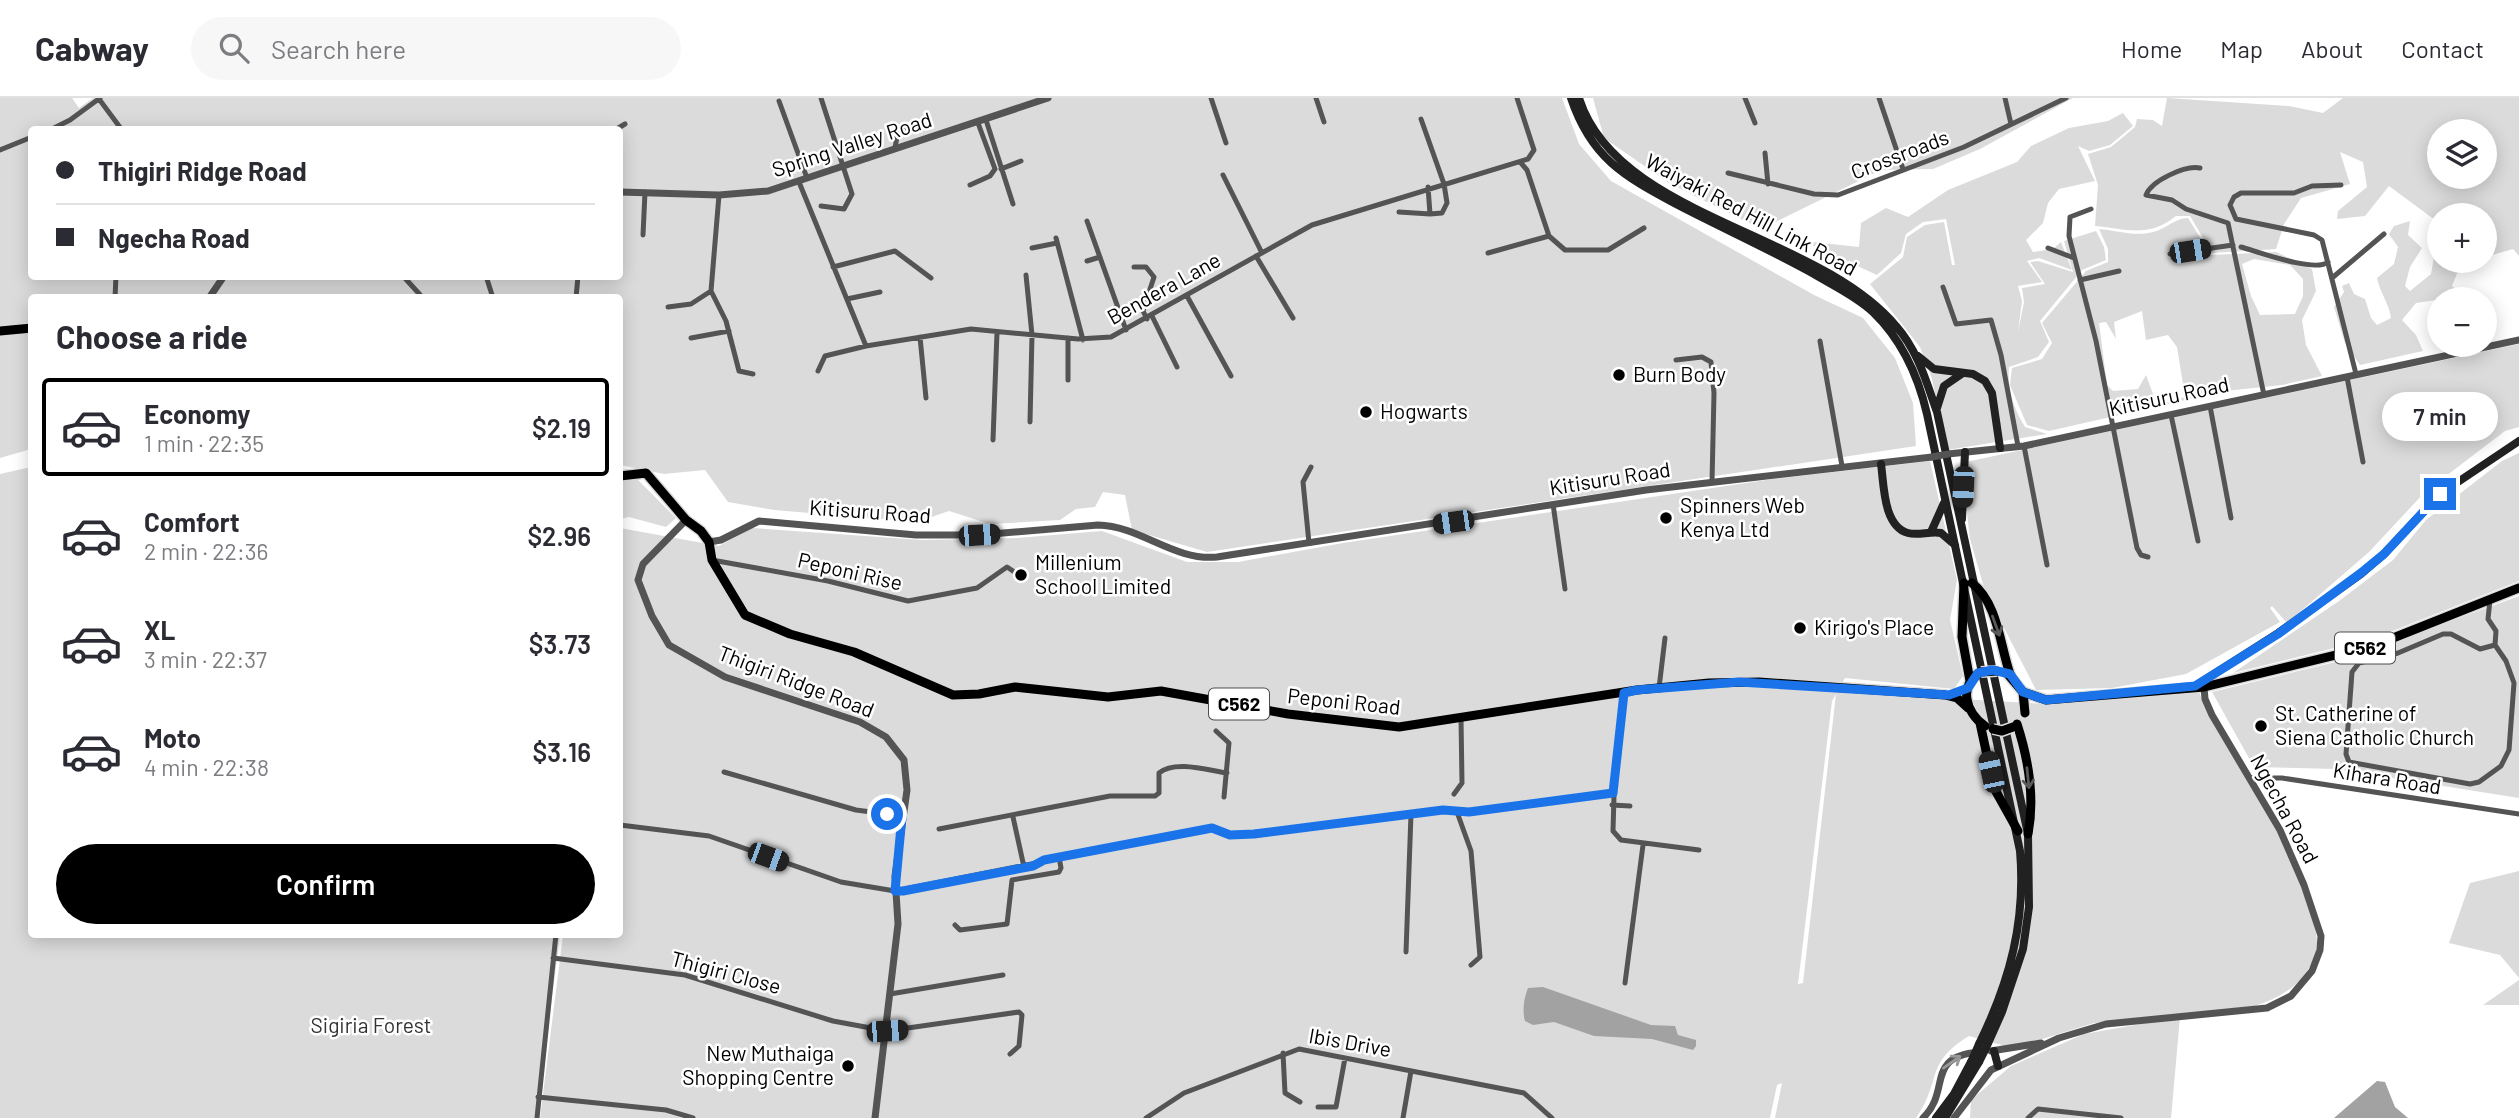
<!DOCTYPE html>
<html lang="en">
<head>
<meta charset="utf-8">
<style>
	body { margin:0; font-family:Barlow,sans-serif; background:#f7f7f7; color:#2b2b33; height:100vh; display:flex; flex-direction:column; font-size:26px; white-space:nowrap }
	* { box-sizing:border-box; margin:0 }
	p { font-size:23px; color:#7c7c81 }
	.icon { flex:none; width:38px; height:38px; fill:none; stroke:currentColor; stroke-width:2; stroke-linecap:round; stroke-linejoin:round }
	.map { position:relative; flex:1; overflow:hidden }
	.sheet { position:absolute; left:28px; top:196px; width:595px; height:644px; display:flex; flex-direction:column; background:#fff; border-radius:7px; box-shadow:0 4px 18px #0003 }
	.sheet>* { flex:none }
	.top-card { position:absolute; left:28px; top:28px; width:595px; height:154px; border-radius:7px; box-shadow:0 4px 18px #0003; display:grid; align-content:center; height:154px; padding:0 28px; background:#fff }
	.tools { position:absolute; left:2427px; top:21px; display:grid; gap:14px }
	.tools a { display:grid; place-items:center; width:70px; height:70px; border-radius:50%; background:#fff; box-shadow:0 4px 18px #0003; font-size:35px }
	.end { position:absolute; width:32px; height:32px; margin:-16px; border:9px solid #1a73e8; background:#fff; box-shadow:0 0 0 4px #fff }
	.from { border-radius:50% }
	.bubble { position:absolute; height:49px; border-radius:24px; background:#fff; box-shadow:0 4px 18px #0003; font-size:23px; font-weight:600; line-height:49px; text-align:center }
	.car { position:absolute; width:21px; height:42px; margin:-21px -10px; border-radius:9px; box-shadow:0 0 5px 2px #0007; background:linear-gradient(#222 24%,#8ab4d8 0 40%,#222 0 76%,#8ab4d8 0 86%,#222 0) }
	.top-card b { display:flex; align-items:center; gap:24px; height:66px; font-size:26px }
	.top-card b+b { border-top:2px solid #e1e1e2 }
	.top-card i { width:18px; height:18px; background:#2b2b33 }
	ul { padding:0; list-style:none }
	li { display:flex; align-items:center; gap:21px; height:98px; margin:0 14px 10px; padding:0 14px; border:4px solid transparent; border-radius:7px }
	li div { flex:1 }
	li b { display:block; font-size:26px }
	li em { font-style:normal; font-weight:600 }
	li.current { border-color:#000 }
	li>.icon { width:63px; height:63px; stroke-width:1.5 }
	h2 { padding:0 28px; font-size:32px; line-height:84px }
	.action { display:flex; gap:14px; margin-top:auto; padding:14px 28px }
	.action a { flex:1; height:80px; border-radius:42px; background:#000; color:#fff; font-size:28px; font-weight:600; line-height:80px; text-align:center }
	header { display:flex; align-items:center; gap:42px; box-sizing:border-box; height:98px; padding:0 35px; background:#fff; border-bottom:2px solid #e1e1e2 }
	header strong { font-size:33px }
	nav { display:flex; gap:38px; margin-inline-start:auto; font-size:24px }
	.search { width:490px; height:63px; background:#f7f7f7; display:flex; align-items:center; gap:18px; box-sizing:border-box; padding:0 24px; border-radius:38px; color:#7c7c81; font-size:26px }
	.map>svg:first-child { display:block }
	.green { fill:#dbdbdb; fill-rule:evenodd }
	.water { fill:#a2a2a2 }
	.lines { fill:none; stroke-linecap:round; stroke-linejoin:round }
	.primary-casing { stroke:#dbdbdb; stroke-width:12 }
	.minor { stroke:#545454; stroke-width:5 }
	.tertiary { stroke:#545454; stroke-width:7 }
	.secondary { stroke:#212121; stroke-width:8 }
	.primary { stroke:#000; stroke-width:9 }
	.primary-bridge-casing { stroke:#dbdbdb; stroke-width:12; stroke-linecap:butt }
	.tertiary-bridge { stroke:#545454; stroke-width:7 }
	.secondary-bridge { stroke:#212121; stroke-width:8 }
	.primary-bridge { stroke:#000; stroke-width:9 }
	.oneway { stroke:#595959 }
	.oneway2 { stroke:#989898 }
	.route { stroke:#1a73e8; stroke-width:9 }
	.poi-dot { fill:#000; stroke:#fff; stroke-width:2.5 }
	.labels { text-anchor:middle; stroke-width:5; stroke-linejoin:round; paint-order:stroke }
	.shield { fill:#fff; stroke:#4c4c4c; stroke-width:2 }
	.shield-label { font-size:19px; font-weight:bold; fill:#000 }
	.street-label { font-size:21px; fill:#000; stroke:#fff }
	.poi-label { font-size:21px; fill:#000; stroke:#fff; text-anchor:start }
	.park-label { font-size:21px; fill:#323232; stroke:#fff }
</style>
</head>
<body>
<header>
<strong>Cabway</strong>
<div class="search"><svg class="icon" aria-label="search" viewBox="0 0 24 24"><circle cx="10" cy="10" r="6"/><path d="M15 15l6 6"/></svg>Search here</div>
<nav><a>Home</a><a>Map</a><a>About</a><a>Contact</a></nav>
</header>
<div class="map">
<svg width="2519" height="1020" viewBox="0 0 2519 1020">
	<rect width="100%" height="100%" fill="#fff"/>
	<!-- green -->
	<path class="green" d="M0 0H72L79 10 93 0H1562L1579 46 1611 83 1814 197 1863 220 1895 260 1913 305 1916 348 1207 454 1132 432 1125 397 1103 394 1095 409 1076 411 1060 422 990 426 949 413 917 424 774 412 728 404 705 372 664 376 620 367V200H32L31 351 0 360ZM32 32H620V178H32Z
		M1593 0H2073L1980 51 1933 71 1881 72 1761 131 1669 85 1604 40Z
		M2167 0 2289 8 2323 15 2343 0H2519V158L2513 151 2485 159V117H2440L2439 125 2389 88 2365 118 2337 121 2338 113 2367 89 2363 64 2340 54 2350 86 2301 100 2284 126 2276 151 2212 155 2190 118H2176C2149 140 2127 131 2095 128L2098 87 2088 56 2111 49 2135 29 2137 21 2153 22 2162 28ZM2440 33H2485V79H2440Z
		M2123 15 2133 28 2110 47 2089 53 2078 48 2095 83 2059 91 2048 105 2043 125 2026 142 2033 154 2053 151 2061 144 2072 172 2039 160 2027 163 2042 184 2018 188 2022 203 2018 234 2024 204 2022 190 2045 186 2030 164 2038 163 2073 174 2064 143 2096 133 2104 149 2106 162 2082 172 2040 223 2049 244 2038 259 2009 269C2007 291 2013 309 2025 329L2047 336 1947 352 1932 281 1920 249 1870 186 1903 159 1907 139 1925 127 1944 124 1952 167H1955L1946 121 1923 124 1906 136 1901 155 1877 177 1803 143 1859 149 1861 125 1886 110 1908 119 1948 92 2017 64 2031 48 2069 30 2108 23Z
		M2188 120 2211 157 2276 154 2312 171 2316 193 2302 222 2306 247 2322 278 2282 287 2225 293 2049 333 2027 327 2010 287 2012 270 2042 261 2052 245 2042 225 2086 173 2108 164V151L2099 131C2114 132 2133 138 2148 135 2165 133 2172 121 2188 120ZM2254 161 2290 167 2303 181V198L2295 216 2260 217 2251 198 2242 166ZM2142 213 2146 242 2168 237 2177 249 2185 299 2157 307 2146 277 2138 291 2113 293 2107 287 2099 225 2106 224 2116 241 2114 224Z
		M2410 123 2408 137 2422 150 2410 169 2405 188 2410 193 2431 176 2439 131 2440 163H2477L2458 173 2452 188 2468 201H2440L2439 211 2436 202 2416 205 2402 222 2416 237 2423 253 2360 267 2345 245 2334 209 2344 194 2342 188 2349 185 2354 196 2365 201 2371 220 2377 227 2391 220C2389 205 2380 195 2377 180L2394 166 2398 149 2389 136 2394 128Z
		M2519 246V329L2505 333 2425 394 2369 454 2287 525 2272 508 2270 510 2280 524 2186 576 2112 590 2036 592 1985 493 1970 441 1961 365Z
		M2519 355V483L2375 540 2233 575 2339 503 2393 462 2426 422 2502 363Z
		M1930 363 1957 482 1950 522 1963 578 1954 591 1845 580 1837 594 2046 606 2198 592C2222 646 2261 692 2286 746 2294 763 2299 783 2306 802 2311 817 2320 838 2316 854 2307 884 2283 899 2255 908L2094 925 2036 943 2005 948 1969 938C1924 965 1942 984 1916 1020H1775L1782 985 1777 987 1770 1020H540L563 837 620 836V430L719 448 752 430 922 442 1017 440 1102 433 1187 464H1238L1343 445 1773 381ZM1836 596 1803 885 1798 886 1832 603Z
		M31 369 32 836 560 837 537 1020H0V376Z
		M620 380H636L676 420 666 429 629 419 620 421Z
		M2519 498V700L2336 671 2254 669 2212 594 2348 561Z
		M2519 773V880L2500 857 2449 845 2470 785Z
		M2519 882V907H2483Z
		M2180 919 2171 1020H1970L1971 1002 2011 968 2084 936Z"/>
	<!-- water -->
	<path class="water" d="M1543 889 1651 927 1675 928 1678 937 1696 942V948L1693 952 1652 941 1594 938 1554 924 1533 927 1525 923C1522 913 1524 900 1528 890Z
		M2377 983 2385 984 2395 1009 2408 1020H2334Z"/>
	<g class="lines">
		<defs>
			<path id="primary" d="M0 233 32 230
				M620 378 646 375 686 422 701 433 709 444 712 462 745 517 790 536 854 554 953 597 979 596 1015 589 1108 599 1161 593 1288 616 1399 629 1637 592 1709 585 1759 584 1945 597 1957 600 1968 610
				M1964 485 1962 539 1970 583
				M1972 485C1998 505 2000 548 2010 576
				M1981 574C1958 586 1965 615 1985 628
				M2006 574 2023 594 2025 615
				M2023 594 2046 602 2204 589 2373 548 2519 490
				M1980 625 1994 690 2018 733
				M2017 626C2028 660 2035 700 2028 736"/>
		</defs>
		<!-- primary casing -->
		<use href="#primary" class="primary-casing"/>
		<!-- minor -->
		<path class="minor" d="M1211 0 1226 45
			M1316 0 1324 24
			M1745 0 1755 25
			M1879 0 1903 71
			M2005 0 2011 26
			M99 1 122 32
			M779 3 807 80
			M1421 21 1444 86 1447 105 1442 115 1430 116
			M986 22 1013 106
			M50 32 70 22 100 0
			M615 32 625 26
			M895 50 897 39 905 29
			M0 52 32 39
			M1765 55 1768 86
			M1521 65 1527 72 1549 138
			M2200 70C2185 67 2151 83 2146 97L2172 102 2186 111 2228 125 2264 297
			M1001 71 1021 63
			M1728 75 1814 96 1838 97 1964 49 2066 0
			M1223 77 1262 155
			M799 84 866 248 971 231 1078 241 1111 239 1312 127 1528 61 1534 52 1517 0
			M970 87 990 78 995 71 978 25
			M2341 87 2312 88 2294 95H2241L2234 99 2230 107 2236 121 2314 137 2322 142 2356 276
			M821 108 844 111 852 96 821 0
			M2091 111 2070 119 2069 138 2096 243 2137 450 2141 457 2148 459
			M1399 114 1430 116 1428 89
			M1087 123 1126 232
			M643 137 645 94
			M1056 140 1083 242
			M2241 149C2259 154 2315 175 2328 164
			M1032 150 1057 145
			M2048 150 2074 160
			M1488 155 1549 138 1565 152H1608L1644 130
			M2170 156 2233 147
			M1256 158 1293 220
			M1087 163 1100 159
			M833 169 895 153 931 180
			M1134 169H1146L1154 179 1143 213 1147 221
			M1026 177 1032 237 1030 324
			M403 178 423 200
			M486 178 493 200
			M2332 180 2384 136
			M2080 182 2119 173
			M1943 189 1956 226 1991 222 2001 257 2018 348
			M711 193 726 223 739 273 753 276
			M1187 198 1231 278
			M115 200 116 178
			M576 200 578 178
			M847 201 880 194
			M668 209 691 206 711 193 719 97
			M1152 218 1177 269
			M920 239 926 300
			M691 240 729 233
			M1820 243 1842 368
			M1676 262 1702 259 1711 264 1714 295 1712 384
			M818 273 825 258 866 248
			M2347 279 2363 364
			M1068 282V240
			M2210 308 2231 420
			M2171 317 2198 443
			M993 342 997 234
			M2024 348 2047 467
			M1553 406 1565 491
			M1309 445 1303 384 1311 369
			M712 462 828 483 908 503 977 490 1007 469 1013 473
			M2490 502 2488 521 2496 533 2495 547 2506 563 2514 585 2509 652 2501 668 2479 684 2470 686 2349 664 2346 656 2352 574 2359 565 2398 555 2443 536H2451L2480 551 2495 547
			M1659 590 1665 540
			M1624 595 1615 663 1613 733 1621 742 1699 752
			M1216 633 1229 645 1224 699
			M724 674 856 712 902 718
			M2250 680H2282L2519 716
			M1454 696 1462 685 1461 620
			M1612 707 1630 708
			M1457 714 1471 753 1480 859 1471 867
			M1013 719 1024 769
			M620 727 709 738 841 784 895 793 1212 730 1230 737 1254 736 1443 712 1469 714 1613 695
			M939 731 1110 698H1155L1159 695V675C1175 662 1207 672 1227 675
			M955 827 960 832 1007 826 1012 782 1059 774 1061 770 1059 759
			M1406 854 1411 716
			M553 860 685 877 833 923 887 933 1019 914 1022 917 1019 948 1010 956
			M1625 885 1643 747
			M890 896 1003 877
			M1283 955 1285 995 1300 1004
			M538 999 666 1012 693 1020
			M1318 1009H1336L1345 960
			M537 1020 556 836
			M1146 1020 1184 995 1299 951 1524 995 1552 1020
			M1403 1020 1411 973
			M2028 1020 2038 1011 2121 1020"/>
		<!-- tertiary -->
		<path class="tertiary" d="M620 94 719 97 768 93 1048 0
			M209 200 224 178
			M1948 356 2024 348 2519 242
			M686 422 643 466 638 482 652 518 669 547 725 579 860 624 886 639 904 662 907 692 895 778 898 826 875 1020
			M709 444 721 442 759 423 916 437H979L1098 427C1141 428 1173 463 1217 459L1646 392 1932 359
			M1991 953 2041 945
			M1923 1020C1952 992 1924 959 1979 954
			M1954 1020 1991 972 2059 940 2106 926 2267 910 2291 898 2312 873 2320 852 2321 838 2304 787 2280 732 2212 617 2205 601 2204 589"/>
		<!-- secondary -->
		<path class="secondary" d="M1571 0C1591 60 1624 78 1676 106 1722 130 1769 151 1814 176 1834 188 1856 198 1873 214 1902 242 1918 277 1927 316L2020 753C2026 823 2010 883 1979 946
			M1579 0C1616 119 1817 134 1896 228 1918 253 1926 283 1937 314L2028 736 2029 809 2023 851 2002 914 1986 950
			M1918 258 1934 271 1973 276 1985 283 1992 295 2000 350
			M1937 310 1944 288 1963 275
			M1881 366C1884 386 1883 428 1908 435 1918 438 1930 433 1941 435L1955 447
			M1962 421 1965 354
			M1931 434 1944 405
			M2195 588 2278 535 2361 476 2384 456 2440 396 2519 343
			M1994 953 1998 968
			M1936 1020 1954 996 1971 964
			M1945 1020 1979 964"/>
		<!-- primary -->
		<use href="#primary" class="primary"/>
		<defs>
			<path id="primary-bridge" d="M1981 574 1997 573
				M1993 631 2002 633 2013 629"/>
		</defs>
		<!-- primary-bridge casing -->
		<use href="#primary-bridge" class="primary-bridge-casing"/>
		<!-- tertiary-bridge -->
		<path class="tertiary-bridge" d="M1932 359 1948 356"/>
		<!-- secondary-bridge -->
		<path class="secondary-bridge" d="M1971 964 1979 946
			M1979 964 1986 950"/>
		<!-- primary-bridge -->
		<use href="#primary-bridge" class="primary-bridge"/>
	</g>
	<!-- one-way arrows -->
	<defs><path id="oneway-shaft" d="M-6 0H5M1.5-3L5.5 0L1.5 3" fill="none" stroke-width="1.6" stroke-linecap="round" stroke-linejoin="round" transform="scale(1.75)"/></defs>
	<g class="oneway">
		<use href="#oneway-shaft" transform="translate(1996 528) rotate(70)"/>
		<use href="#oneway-shaft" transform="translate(2028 680) rotate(84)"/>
	</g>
	<use class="oneway2" href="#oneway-shaft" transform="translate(1952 964) rotate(-35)"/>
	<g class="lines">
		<!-- route -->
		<path class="route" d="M887 716 902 718 895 793H903L1033 768 1044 762 1212 730 1230 737 1254 736 1443 712 1469 714 1613 695 1624 595 1637 592 1739 584 1949 597 1968 590 1978 575 1993 572 2010 576 2023 594 2046 602 2195 588 2278 536 2361 475 2384 456 2440 396"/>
	</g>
	<!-- markers -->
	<g class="poi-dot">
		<circle cx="1619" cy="277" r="7"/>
		<circle cx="1366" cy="314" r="7"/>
		<circle cx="1666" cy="420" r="7"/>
		<circle cx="1021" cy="477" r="7"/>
		<circle cx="1800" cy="530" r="7"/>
		<circle cx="2261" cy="628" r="7"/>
		<circle cx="848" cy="968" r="7"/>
	</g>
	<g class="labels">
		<!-- shield labels -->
		<g class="shield">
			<rect x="2335" y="534.5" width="60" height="31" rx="5"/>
			<rect x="1209" y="590.5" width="60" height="31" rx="5"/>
		</g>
		<g class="shield-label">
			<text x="2365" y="557">C562</text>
			<text x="1239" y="613">C562</text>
		</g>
		<!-- street labels -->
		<g class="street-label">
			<text transform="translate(852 47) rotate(-18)" y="7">Spring Valley Road</text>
			<text transform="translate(1900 57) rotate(-21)" y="7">Crossroads</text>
			<text transform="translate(1751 117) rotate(28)" y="7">Waiyaki Red Hill Link Road</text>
			<text transform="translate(1164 191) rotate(-29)" y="7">Bendera Lane</text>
			<text transform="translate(2169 299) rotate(-12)" y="7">Kitisuru Road</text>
			<text transform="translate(1610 381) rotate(-9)" y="7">Kitisuru Road</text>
			<text transform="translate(870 414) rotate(4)" y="7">Kitisuru Road</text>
			<text transform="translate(850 474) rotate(13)" y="7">Peponi Rise</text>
			<text transform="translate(796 584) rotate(21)" y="7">Thigiri Ridge Road</text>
			<text transform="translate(1344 604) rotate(6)" y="7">Peponi Road</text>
			<text transform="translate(2387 681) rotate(9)" y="7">Kihara Road</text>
			<text transform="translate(2284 711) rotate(62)" y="7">Ngecha Road</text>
			<text transform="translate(726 875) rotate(15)" y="7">Thigiri Close</text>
			<text transform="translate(1350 945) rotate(10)" y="7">Ibis Drive</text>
		</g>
		<!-- poi labels -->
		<g class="poi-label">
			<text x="1633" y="284">Burn Body</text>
			<text x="1380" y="321">Hogwarts</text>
			<text x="1680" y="415">Spinners Web<tspan x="1680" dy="24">Kenya Ltd</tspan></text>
			<text x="1035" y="472">Millenium<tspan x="1035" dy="24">School Limited</tspan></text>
			<text x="1814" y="537">Kirigo's Place</text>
			<text x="2275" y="623">St. Catherine of<tspan x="2275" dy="24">Siena Catholic Church</tspan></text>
			<text x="834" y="963" text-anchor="end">New Muthaiga<tspan x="834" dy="24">Shopping Centre</tspan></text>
		</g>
		<!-- park labels -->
		<g class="park-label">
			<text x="371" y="935">Sigiria Forest</text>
		</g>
	</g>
</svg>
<div class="tools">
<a><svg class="icon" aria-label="layers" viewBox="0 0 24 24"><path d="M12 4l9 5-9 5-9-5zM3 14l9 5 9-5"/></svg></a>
<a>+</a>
<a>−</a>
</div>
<i class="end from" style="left:887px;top:716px"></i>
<i class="end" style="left:2440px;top:396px"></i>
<div class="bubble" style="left:2382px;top:294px;width:116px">7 min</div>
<i class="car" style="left:2190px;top:153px;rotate:81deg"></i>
<i class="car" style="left:1963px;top:389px;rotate:183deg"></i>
<i class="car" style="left:1453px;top:424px;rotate:262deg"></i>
<i class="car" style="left:979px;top:437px;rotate:86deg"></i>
<i class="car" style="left:1991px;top:674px;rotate:348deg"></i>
<i class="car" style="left:768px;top:759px;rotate:110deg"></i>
<i class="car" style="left:887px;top:933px;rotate:86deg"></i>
<div class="top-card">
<b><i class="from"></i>Thigiri Ridge Road</b>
<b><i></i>Ngecha Road</b>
</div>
<section class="sheet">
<h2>Choose a ride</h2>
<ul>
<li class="current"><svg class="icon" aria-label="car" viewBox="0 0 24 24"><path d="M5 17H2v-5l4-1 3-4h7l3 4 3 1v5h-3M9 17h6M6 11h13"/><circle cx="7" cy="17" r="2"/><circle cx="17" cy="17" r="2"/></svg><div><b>Economy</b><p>1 min · 22:35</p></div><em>$2.19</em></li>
<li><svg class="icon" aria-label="car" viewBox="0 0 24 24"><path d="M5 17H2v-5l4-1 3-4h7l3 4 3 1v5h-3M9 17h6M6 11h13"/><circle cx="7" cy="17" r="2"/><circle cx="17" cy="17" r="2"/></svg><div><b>Comfort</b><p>2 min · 22:36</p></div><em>$2.96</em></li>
<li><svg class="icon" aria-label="car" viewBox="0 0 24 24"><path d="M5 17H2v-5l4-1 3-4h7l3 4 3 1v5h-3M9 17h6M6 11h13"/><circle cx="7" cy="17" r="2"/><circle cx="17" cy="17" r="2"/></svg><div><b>XL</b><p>3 min · 22:37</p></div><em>$3.73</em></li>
<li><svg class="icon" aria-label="car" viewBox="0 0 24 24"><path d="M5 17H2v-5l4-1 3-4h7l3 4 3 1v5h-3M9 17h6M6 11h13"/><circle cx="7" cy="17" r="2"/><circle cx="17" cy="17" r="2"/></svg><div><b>Moto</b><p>4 min · 22:38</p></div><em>$3.16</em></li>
</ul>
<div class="action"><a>Confirm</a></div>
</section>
</div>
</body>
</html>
